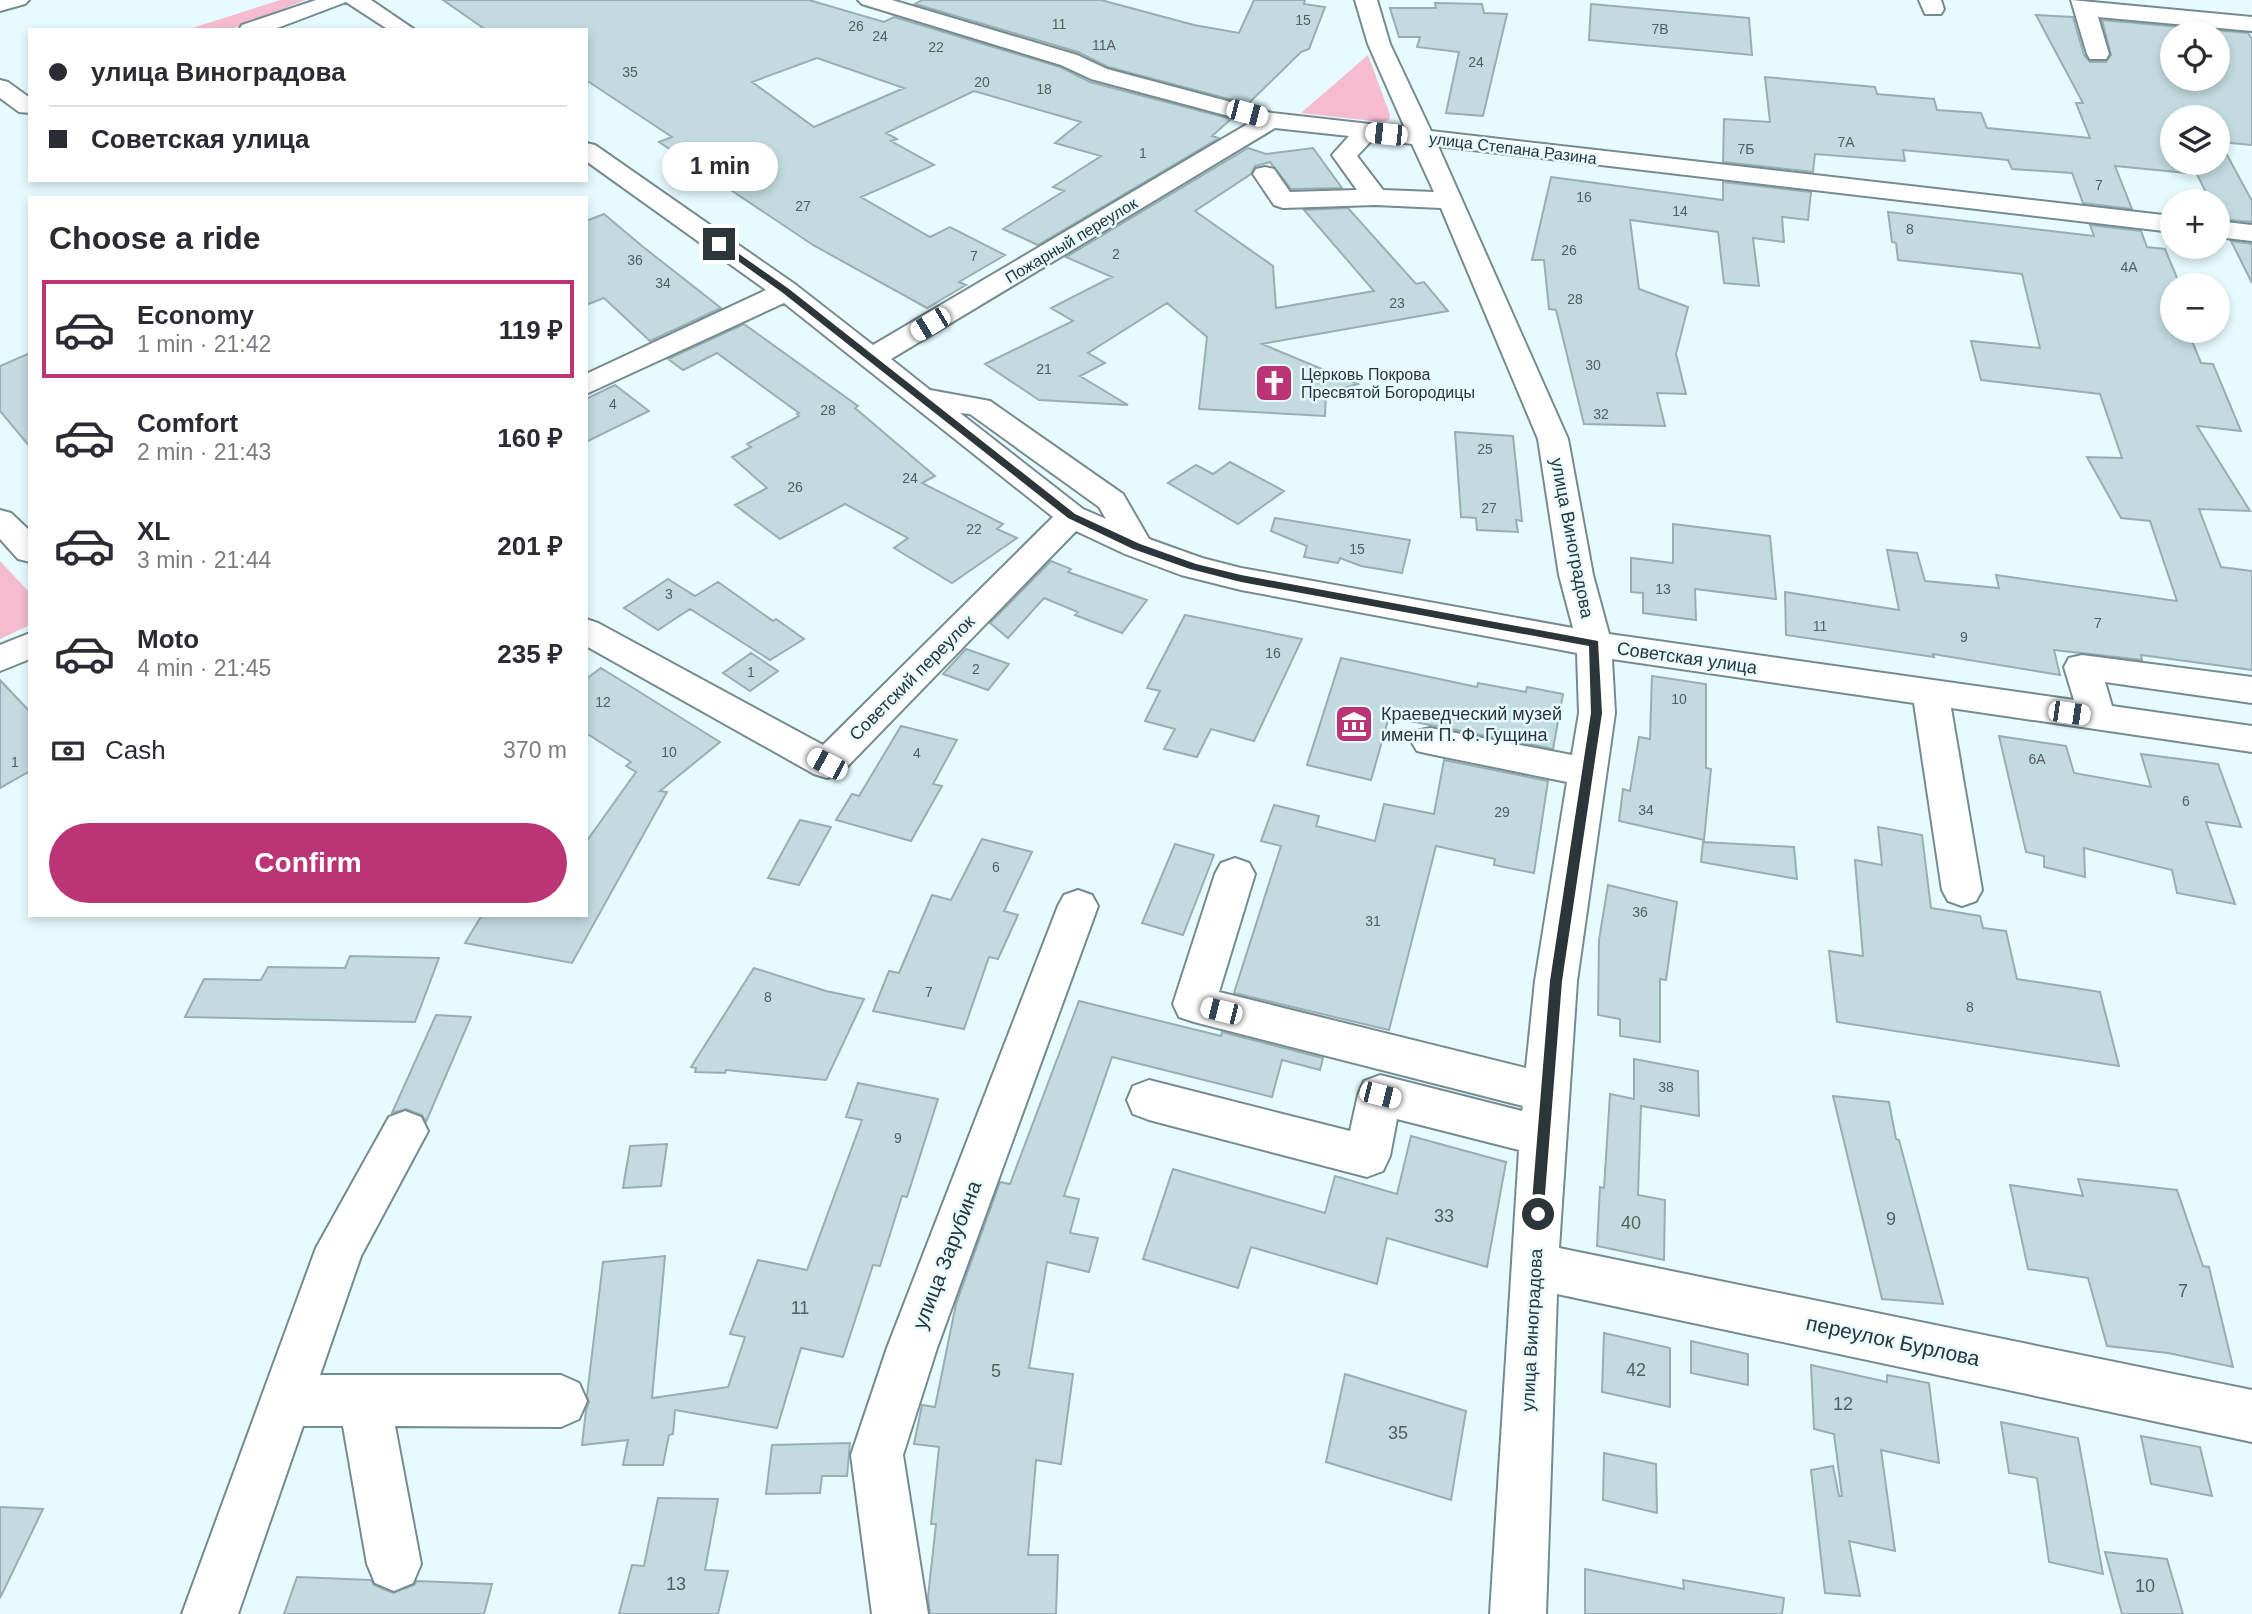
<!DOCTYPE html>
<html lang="en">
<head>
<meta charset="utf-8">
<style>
	body { margin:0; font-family:Arial,sans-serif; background:#f7f7f7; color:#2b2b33; height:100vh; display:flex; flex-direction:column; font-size:26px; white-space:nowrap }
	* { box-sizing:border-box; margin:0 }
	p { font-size:23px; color:#7c7c81 }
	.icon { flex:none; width:38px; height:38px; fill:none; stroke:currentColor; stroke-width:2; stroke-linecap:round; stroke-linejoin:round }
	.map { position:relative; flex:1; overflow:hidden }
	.details { position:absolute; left:28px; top:196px; width:560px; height:721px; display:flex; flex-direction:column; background:#fff; border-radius:0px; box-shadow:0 4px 10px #0003 }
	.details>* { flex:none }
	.guide { position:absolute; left:28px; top:28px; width:560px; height:154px; border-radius:0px; box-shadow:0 4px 10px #0003; display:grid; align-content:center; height:154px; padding:0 21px; background:#fff }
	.fabs { position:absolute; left:2160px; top:21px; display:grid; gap:14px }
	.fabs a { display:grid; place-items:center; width:70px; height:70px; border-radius:50%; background:#fff; box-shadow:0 4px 10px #0003; font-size:35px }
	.end { position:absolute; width:32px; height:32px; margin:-16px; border:9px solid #2c3537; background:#fff; box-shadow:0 0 0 4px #fff }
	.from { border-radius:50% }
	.bubble { position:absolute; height:49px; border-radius:24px; background:#fff; box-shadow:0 4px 10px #0003; font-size:23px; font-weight:700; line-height:49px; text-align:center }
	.car { position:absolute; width:21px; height:42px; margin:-21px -10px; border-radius:9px; box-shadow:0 0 5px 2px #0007; background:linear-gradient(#fff 24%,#345 0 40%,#fff 0 76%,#345 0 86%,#fff 0) }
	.guide b { display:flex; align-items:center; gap:24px; height:66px; font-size:26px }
	.guide b+b { border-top:2px solid #e1e1e2 }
	.guide i { width:18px; height:18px; background:#2b2b33 }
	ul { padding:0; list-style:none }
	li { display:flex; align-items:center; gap:21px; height:98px; margin:0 14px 10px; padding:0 7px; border:4px solid transparent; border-radius:0px }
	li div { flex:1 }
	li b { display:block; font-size:26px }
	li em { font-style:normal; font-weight:700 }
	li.active { border-color:#bb3475 }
	li>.icon { width:63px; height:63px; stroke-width:1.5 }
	h2 { padding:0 21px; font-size:32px; line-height:84px }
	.pay { display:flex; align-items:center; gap:18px; height:77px; padding:0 21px; font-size:26px }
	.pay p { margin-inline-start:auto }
	.button { display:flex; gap:14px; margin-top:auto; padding:14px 21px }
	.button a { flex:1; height:80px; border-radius:42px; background:#bb3475; color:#fff; font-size:28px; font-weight:700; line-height:80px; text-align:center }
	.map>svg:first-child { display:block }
	.green { fill:#f5bcd0 }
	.building { fill:#c3dbdf; stroke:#98aeb3; stroke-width:2; fill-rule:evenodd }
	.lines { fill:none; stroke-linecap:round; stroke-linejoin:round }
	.minor-casing { stroke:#758b8f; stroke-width:4 }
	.minor { fill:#fff; fill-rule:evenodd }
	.route { fill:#2c3537 }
	.labels { text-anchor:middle; stroke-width:5; stroke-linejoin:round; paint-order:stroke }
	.number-label { font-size:14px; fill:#525e61 }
	.far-street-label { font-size:16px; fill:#2c3537; stroke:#e7fbff }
	.far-poi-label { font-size:16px; fill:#2c3537; stroke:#e7fbff; text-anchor:start }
	.street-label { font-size:18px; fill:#2c3537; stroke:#e7fbff }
	.poi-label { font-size:18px; fill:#2c3537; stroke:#e7fbff; text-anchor:start }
	.near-number-label { font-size:18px; fill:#525e61 }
	.near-street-label { font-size:21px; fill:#2c3537; stroke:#e7fbff }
</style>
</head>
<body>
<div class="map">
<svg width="2252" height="1614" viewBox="0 0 2252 1614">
	<rect width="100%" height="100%" fill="#e7fbff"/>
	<!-- green -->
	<path class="green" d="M280 0H306L229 30H186Z
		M1368 55 1390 115 1389 120 1382 122 1301 113Z
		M0 561 30 593V625L0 639Z"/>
	<!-- building -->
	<path class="building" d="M443 0H809L884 22 894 17 1060 67 1090 82 1231 119 1212 136 1219 138 1038 245 1003 229 1064 191 1053 187 1101 156 1055 143 1081 122 974 91 886 133 897 139 891 141 934 165 861 197 930 237 950 227 1005 255 959 282 966 285 927 308 813 245 659 142 672 137 586 80V30H486ZM817 58 904 88 814 127 752 82Z
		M922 0H1101L1194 25 1239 33 1254 0H1305L1304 4 1325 7 1309 49 1301 52 1248 104 1108 67 1078 52 915 4Z
		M1435 3 1482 4 1484 13 1507 14 1483 116 1446 113 1459 52 1417 47 1420 37H1399L1390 8H1436Z
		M1591 4 1749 18 1752 55 1589 40Z
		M2036 15 2073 17 2084 55 2090 62H2106L2111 55 2102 20 2248 33 2252 39V145L2220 142 2252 201V222L2219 219 2217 201H2210L2197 174 2115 166 2132 209 2083 203 2072 173 2012 169 2008 160 1903 150 1905 161 1815 154 1813 172 1723 162 1724 119 1770 122 1765 77 1875 87 1877 94 1934 99 1937 110 1981 113 1987 128 2090 138 2076 103H2083ZM2172 33H2217V79H2172ZM2172 117H2217V163H2172Z
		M1248 148 1266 154 1313 148 1342 188 1291 189 1270 162 1255 166 1251 174 1195 211 1273 266 1276 308 1374 291 1304 210 1348 208 1416 284 1424 282 1448 311 1262 344 1358 384 1326 393 1325 416 1199 409 1207 337 1167 303 1088 353 1105 363 1080 376 1128 405 1039 400 985 364 1073 321 1051 308 1112 277 1066 257Z
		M1551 177 1723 200V182L1811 192 1808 220 1782 217 1784 242 1753 238 1759 286 1724 283 1718 232 1630 220 1639 289 1688 307 1676 354 1686 394 1657 393 1665 426 1584 424 1556 310 1549 309 1544 260H1532Z
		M1888 212 2094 236 2090 225 2141 231 2147 247 2165 249 2180 285H2170L2172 331H2188L2201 363 2213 364 2241 431 2197 426 2250 511 2199 509 2221 567 2252 571V670L2141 655 2142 660 2054 650 2060 675 1933 654 1934 657 1786 635 1785 592 1899 610 1887 550 1917 553 1925 581 1999 588 1996 575 2177 601 2150 521 2121 518 2087 457 2122 458 2100 394 1981 380 1971 341 2040 348 2022 274 1898 260 1896 243 1892 242Z
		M604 214 642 246 721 308 650 341 604 298 586 305V221Z
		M2231 241 2252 244V283Z
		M744 324 858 406 855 408 935 476 922 483 1003 524 997 529 1017 538 952 583 894 548 908 538 845 504 780 539 735 505 767 488 732 457 751 447 747 444 799 416 797 414 799 413 717 353 683 370 668 359Z
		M30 353V447L0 411V366Z
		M615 385 649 411 586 442V399Z
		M1455 432 1513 436 1522 521 1516 520 1518 532 1477 530 1476 518 1461 517Z
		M1230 462 1284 491 1238 524 1168 483 1196 465 1213 474Z
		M1275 518 1410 540 1402 573 1361 566 1340 558 1338 563 1304 557 1307 546 1271 531Z
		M1673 524 1770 536 1776 599 1695 589 1696 620 1643 613V593L1631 592V558L1673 563Z
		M1051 561 1071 569 1068 572 1147 600 1122 633 1075 615 1078 612 1044 598 1008 638 990 623Z
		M668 579 695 596 718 582 773 621 776 619 804 639 770 660 690 609 658 630 624 608Z
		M1185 615 1302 639 1254 741 1211 729 1197 757 1164 749 1175 729 1145 721 1160 691 1147 688Z
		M966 649 1009 664 988 690 943 674Z
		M751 653 778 671 750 691 723 673Z
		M1341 658 1477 687 1478 683 1526 692 1527 687 1563 694 1553 749 1389 717 1371 780 1307 765Z
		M601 668 720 742 660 791 667 792 572 963 465 943 482 915H586V842L636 772 626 766 631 762 586 733V679Z
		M1652 676 1706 684V768L1711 769 1704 840 1619 821 1623 789 1630 791 1639 737 1650 739Z
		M0 680 30 712V771L0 788Z
		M901 726 957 740 933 784 942 786 911 841 836 820 852 794 859 796Z
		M1999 736 2066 746 2074 773 2151 787 2141 754 2218 764 2241 827 2206 822 2235 904 2177 893 2172 870 2084 848 2085 877 2044 867V856L2026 852Z
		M1444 760 1548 781 1534 873 1494 865 1495 859 1436 846 1389 1030 1234 993 1281 846 1261 841 1274 805 1319 816 1316 826 1375 841 1384 804 1434 814Z
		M800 820 831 827 799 885 768 878Z
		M1878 827 1922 835 1931 908 1980 916 1983 928 2006 931 2017 979 2100 992 2119 1066 1837 1022 1829 951 1863 956 1855 860 1882 865Z
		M982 839 1032 852 1004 911 1018 915 998 959 989 957 964 1029 873 1011 889 971 899 973 932 895 951 900Z
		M1703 842 1794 847 1797 879 1701 862Z
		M1175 844 1214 855 1183 935 1142 923Z
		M1608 885 1677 902 1666 980 1660 979V1042L1620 1036V1019L1598 1015 1599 940Z
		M350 956 439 958 415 1022 185 1017 204 979 261 980 268 967 345 968Z
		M754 968 826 991 864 999 826 1080 726 1070 725 1073 695 1072 696 1068 691 1067Z
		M1079 1001 1221 1036 1222 1032 1323 1058 1320 1070 1282 1060 1272 1097 1112 1057 1064 1196 1079 1199 1070 1233 1098 1238 1089 1272 1047 1262 1029 1368 1073 1374 1061 1464 1036 1460 1028 1555H1058L1056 1614H930L928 1597 936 1524H931L939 1447 914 1444 922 1405 935 1407 956 1304 1000 1182 1010 1184Z
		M436 1015 471 1017 426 1122 422 1115 406 1109 392 1113Z
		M1634 1059 1698 1071 1699 1116 1641 1106 1638 1195 1665 1200 1664 1260 1597 1246 1600 1187 1604 1188 1610 1094 1634 1099Z
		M858 1083 938 1099 907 1197 902 1196 880 1266 873 1265 843 1357 801 1348 777 1428 675 1410 673 1434 669 1435 663 1465H623L628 1440 582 1445 586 1410 589 1402 587 1396 603 1262 665 1256 652 1398 728 1387 745 1337 730 1334 758 1260 807 1270 862 1120 846 1117Z
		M1833 1096 1889 1102 1896 1139 1899 1140 1943 1304 1882 1299Z
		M1411 1136 1506 1162 1487 1267 1387 1238 1377 1284 1251 1247 1238 1288 1143 1259 1173 1169 1325 1213 1335 1176 1397 1194Z
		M667 1144 661 1186 623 1188 630 1146Z
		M2078 1179 2177 1190 2203 1266 2209 1267 2233 1367 2168 1353 2107 1346 2088 1278 2028 1269 2010 1185 2083 1196Z
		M1604 1333 1670 1348V1407L1602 1392Z
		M1691 1341 1748 1354V1385L1691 1373Z
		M1811 1365 1887 1382V1375L1929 1383 1939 1463 1881 1450 1895 1551 1849 1541 1860 1596 1825 1593 1811 1470 1833 1466 1839 1496H1842L1834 1434 1814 1429Z
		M1345 1374 1466 1411 1451 1500 1326 1462Z
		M2001 1422 2078 1438 2103 1574 2049 1562 2037 1478 2009 1473Z
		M2141 1436 2200 1447 2212 1496 2151 1484Z
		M850 1443 847 1476H822L820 1493 766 1494 772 1445Z
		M1604 1453 1656 1464 1657 1513 1603 1500Z
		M658 1498 718 1499 705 1570 728 1571 718 1614H619L632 1565 644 1566Z
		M0 1507 43 1509 0 1598Z
		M2105 1552 2167 1559 2183 1614H2122Z
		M1585 1569 1684 1589 1683 1580 1784 1598 1782 1614H1585Z
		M297 1577 371 1580 374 1585 393 1593 414 1585 417 1581 492 1584 484 1614H284Z"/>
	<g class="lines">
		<defs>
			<path id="minor" d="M0 0H29L25 4 0 11Z
				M316 0H371L415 30H389L346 2 272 30H239L242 25Z
				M858 0H892L1077 55 1107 69 1272 113 1405 128 1368 44 1355 0H1377L1390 44 1431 131 2172 216V232L1438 146 1568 439 1593 575 1609 634 2074 700 2064 667 2069 658 2082 655 2252 677V703L2105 682 2112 706 2252 726V752L1951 708 1982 890 1976 901 1962 906 1948 901 1942 890 1914 703 1612 659 1615 713 1577 981 1559 1248 2252 1390V1442L1557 1294 1546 1614H1490L1519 1150 1397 1119 1390 1156 1383 1171 1367 1177 1149 1120 1133 1114 1127 1100 1133 1086 1149 1080 1350 1131 1358 1095 1364 1081 1380 1075 1522 1111 1523 1106 1194 1022 1179 1017 1173 1004 1215 874 1221 863 1235 858 1249 863 1255 874 1219 992 1526 1068 1535 981 1567 782 1430 754 1417 751 1411 741 1417 731 1430 728 1572 755 1579 713 1577 653 1241 590 1181 575 1125 554 1076 531 840 774 827 778 814 774 586 646V619L598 623 823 745 1053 517 784 303 586 394V374L766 290 586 161V143L595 145 796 285 873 345 1251 122 1091 79 1061 65 862 4ZM1275 128 1349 136 1332 155 1357 190 1290 192 1274 169 1265 167 1256 169 1253 174 1274 205 1283 208 1375 205 1441 208 1538 439 1559 575 1573 628 1241 568 1202 558 1149 539 1123 494 990 401 930 390 891 359ZM1373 139 1412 144 1434 192 1383 190 1357 156ZM960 413 970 414 1099 507 1106 519 1083 509Z
				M1919 0H1941L1944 9 1941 14H1925Z
				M2071 0 2252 17V31L2098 17 2109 54 2106 59H2090L2087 54Z
				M0 80 8 82 30 98V113L19 112 0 98Z
				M2217 221 2252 225V241L2217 237Z
				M0 510 11 513 30 531V562L18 559 0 539Z
				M30 633V659L0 671V645Z
				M1078 890 1092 895 1098 906 937 1348 903 1455 928 1614H872L851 1455 887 1348 1058 906 1064 895Z
				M405 1111 421 1117 428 1131 361 1256 320 1375H561L579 1383 587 1401 579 1419 561 1427 395 1426 421 1564 413 1583 394 1591 375 1583 367 1564 343 1426H303L238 1614H182L316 1248 389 1117Z"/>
		</defs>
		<!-- minor casing -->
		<use href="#minor" class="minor-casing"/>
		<!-- minor -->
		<use href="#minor" class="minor"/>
	</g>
	<!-- route -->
	<path class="route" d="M717 242H722L789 289 1075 514 1140 544 1196 564 1241 575 1598 641 1602 713 1562 981 1543 1219 1538 1220 1531 1214 1550 981 1591 713 1589 646 1241 582 1190 569 1133 549 1068 518 783 293 717 246Z"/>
	<!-- icons -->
	<defs>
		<symbol id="church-square" viewBox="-11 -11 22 22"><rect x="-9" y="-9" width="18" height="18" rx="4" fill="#bb3475" stroke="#e7fbff"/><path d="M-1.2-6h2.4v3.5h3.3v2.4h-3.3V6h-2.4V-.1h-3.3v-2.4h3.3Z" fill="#fff"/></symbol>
		<symbol id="museum-square" viewBox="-11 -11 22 22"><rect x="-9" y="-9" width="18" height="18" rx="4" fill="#bb3475" stroke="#e7fbff"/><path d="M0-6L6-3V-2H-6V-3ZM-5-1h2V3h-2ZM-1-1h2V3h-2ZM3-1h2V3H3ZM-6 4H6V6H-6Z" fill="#fff"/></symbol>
	</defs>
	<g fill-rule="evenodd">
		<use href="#church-square" x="1252" y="361" width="44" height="44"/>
		<use href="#museum-square" x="1332" y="702" width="44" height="44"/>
	</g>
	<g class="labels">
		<!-- number labels -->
		<g class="number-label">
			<text x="1303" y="25">15</text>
			<text x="1059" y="29">11</text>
			<text x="856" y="31">26</text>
			<text x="1660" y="34">7В</text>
			<text x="880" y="41">24</text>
			<text x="1104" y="50">11А</text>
			<text x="936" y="52">22</text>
			<text x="1476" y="67">24</text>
			<text x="630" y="77">35</text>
			<text x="982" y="87">20</text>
			<text x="1044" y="94">18</text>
			<text x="1846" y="147">7А</text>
			<text x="1746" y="154">7Б</text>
			<text x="1143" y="158">1</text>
			<text x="2099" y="190">7</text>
			<text x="1584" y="202">16</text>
			<text x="803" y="211">27</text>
			<text x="1680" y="216">14</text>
			<text x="1910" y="234">8</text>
			<text x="1569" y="255">26</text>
			<text x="1116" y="259">2</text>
			<text x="974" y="261">7</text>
			<text x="635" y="265">36</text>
			<text x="2129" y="272">4А</text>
			<text x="663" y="288">34</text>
			<text x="1575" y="304">28</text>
			<text x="1397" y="308">23</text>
			<text x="1593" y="370">30</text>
			<text x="1044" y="374">21</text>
			<text x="613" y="409">4</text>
			<text x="828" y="415">28</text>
			<text x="1601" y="419">32</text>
			<text x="1485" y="454">25</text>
			<text x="910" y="483">24</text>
			<text x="795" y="492">26</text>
			<text x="1489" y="513">27</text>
			<text x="974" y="534">22</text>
			<text x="1357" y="554">15</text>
			<text x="1663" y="594">13</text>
			<text x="669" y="599">3</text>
			<text x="2098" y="628">7</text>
			<text x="1820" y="631">11</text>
			<text x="1964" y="642">9</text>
			<text x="1273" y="658">16</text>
			<text x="976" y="674">2</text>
			<text x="751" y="677">1</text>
			<text x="1679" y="704">10</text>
			<text x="603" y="707">12</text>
			<text x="669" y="757">10</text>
			<text x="917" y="758">4</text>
			<text x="2037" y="764">6А</text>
			<text x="15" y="767">1</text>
			<text x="2186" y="806">6</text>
			<text x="1646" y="815">34</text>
			<text x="1502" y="817">29</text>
			<text x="996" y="872">6</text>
			<text x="1640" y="917">36</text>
			<text x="1373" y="926">31</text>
			<text x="929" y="997">7</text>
			<text x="768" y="1002">8</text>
			<text x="1970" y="1012">8</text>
			<text x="1666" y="1092">38</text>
			<text x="898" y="1143">9</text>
		</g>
		<!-- far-street labels -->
		<g class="far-street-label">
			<text transform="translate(1513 148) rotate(7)" y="6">улица Степана Разина</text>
			<text transform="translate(1071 240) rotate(-31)" y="6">Пожарный переулок</text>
		</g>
		<!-- far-poi labels -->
		<g class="far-poi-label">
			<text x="1301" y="380">Церковь Покрова<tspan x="1301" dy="18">Пресвятой Богородицы</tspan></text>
		</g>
		<!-- street labels -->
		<g class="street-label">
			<text transform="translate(1572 538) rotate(79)" y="6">улица Виноградова</text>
			<text transform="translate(1687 658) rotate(8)" y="6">Советская улица</text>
			<text transform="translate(912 678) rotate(-45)" y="6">Советский переулок</text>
			<text transform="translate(1532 1330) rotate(-87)" y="6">улица Виноградова</text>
		</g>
		<!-- poi labels -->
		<g class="poi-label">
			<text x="1381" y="720">Краеведческий музей<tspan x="1381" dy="21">имени П. Ф. Гущина</tspan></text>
		</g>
		<!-- near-number labels -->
		<g class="near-number-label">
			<text x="1444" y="1222">33</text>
			<text x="1891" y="1225">9</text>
			<text x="1631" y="1229">40</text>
			<text x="2183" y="1297">7</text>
			<text x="800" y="1314">11</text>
			<text x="1636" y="1376">42</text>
			<text x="996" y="1377">5</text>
			<text x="1843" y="1410">12</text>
			<text x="1398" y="1439">35</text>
			<text x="676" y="1590">13</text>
			<text x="2145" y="1592">10</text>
		</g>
		<!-- near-street labels -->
		<g class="near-street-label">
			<text transform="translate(947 1255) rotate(-69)" y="7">улица Зарубина</text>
			<text transform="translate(1893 1341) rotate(12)" y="7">переулок Бурлова</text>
		</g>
	</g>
</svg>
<div class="fabs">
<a><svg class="icon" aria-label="locate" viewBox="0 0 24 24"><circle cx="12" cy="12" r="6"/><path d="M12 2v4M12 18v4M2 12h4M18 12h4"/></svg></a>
<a><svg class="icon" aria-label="layers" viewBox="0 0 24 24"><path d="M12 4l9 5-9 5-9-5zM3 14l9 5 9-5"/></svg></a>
<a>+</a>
<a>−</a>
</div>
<i class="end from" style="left:1538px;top:1214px"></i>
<i class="end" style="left:719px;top:244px"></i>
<div class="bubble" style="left:662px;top:142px;width:116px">1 min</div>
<i class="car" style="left:1247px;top:113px;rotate:105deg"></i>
<i class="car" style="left:1386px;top:134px;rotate:276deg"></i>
<i class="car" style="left:930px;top:324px;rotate:239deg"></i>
<i class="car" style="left:2069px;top:713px;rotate:98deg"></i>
<i class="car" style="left:827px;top:764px;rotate:298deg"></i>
<i class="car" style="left:1221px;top:1011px;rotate:284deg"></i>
<i class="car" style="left:1380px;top:1095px;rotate:104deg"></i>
<div class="guide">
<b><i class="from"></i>улица Виноградова</b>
<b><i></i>Советская улица</b>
</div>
<section class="details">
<h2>Choose a ride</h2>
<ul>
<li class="active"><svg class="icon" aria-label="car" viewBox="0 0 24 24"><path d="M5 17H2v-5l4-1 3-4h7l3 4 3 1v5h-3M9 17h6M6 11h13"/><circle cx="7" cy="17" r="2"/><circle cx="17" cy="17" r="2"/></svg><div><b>Economy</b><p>1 min · 21:42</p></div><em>119 ₽</em></li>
<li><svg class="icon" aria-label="car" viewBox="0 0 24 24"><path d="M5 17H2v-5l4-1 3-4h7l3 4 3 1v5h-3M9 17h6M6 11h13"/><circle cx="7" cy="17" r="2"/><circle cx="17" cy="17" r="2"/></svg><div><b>Comfort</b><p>2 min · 21:43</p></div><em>160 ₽</em></li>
<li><svg class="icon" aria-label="car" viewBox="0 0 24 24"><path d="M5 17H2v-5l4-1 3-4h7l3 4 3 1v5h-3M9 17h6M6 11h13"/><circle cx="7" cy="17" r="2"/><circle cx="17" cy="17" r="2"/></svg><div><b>XL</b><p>3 min · 21:44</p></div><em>201 ₽</em></li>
<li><svg class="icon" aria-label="car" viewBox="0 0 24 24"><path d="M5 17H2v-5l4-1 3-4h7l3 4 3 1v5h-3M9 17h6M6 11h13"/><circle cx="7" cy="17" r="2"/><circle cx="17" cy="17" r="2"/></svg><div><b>Moto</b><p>4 min · 21:45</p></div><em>235 ₽</em></li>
</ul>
<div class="pay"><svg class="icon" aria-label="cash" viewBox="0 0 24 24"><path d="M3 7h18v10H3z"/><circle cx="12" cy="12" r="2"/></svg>Cash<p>370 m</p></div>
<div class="button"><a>Confirm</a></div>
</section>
</div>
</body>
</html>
